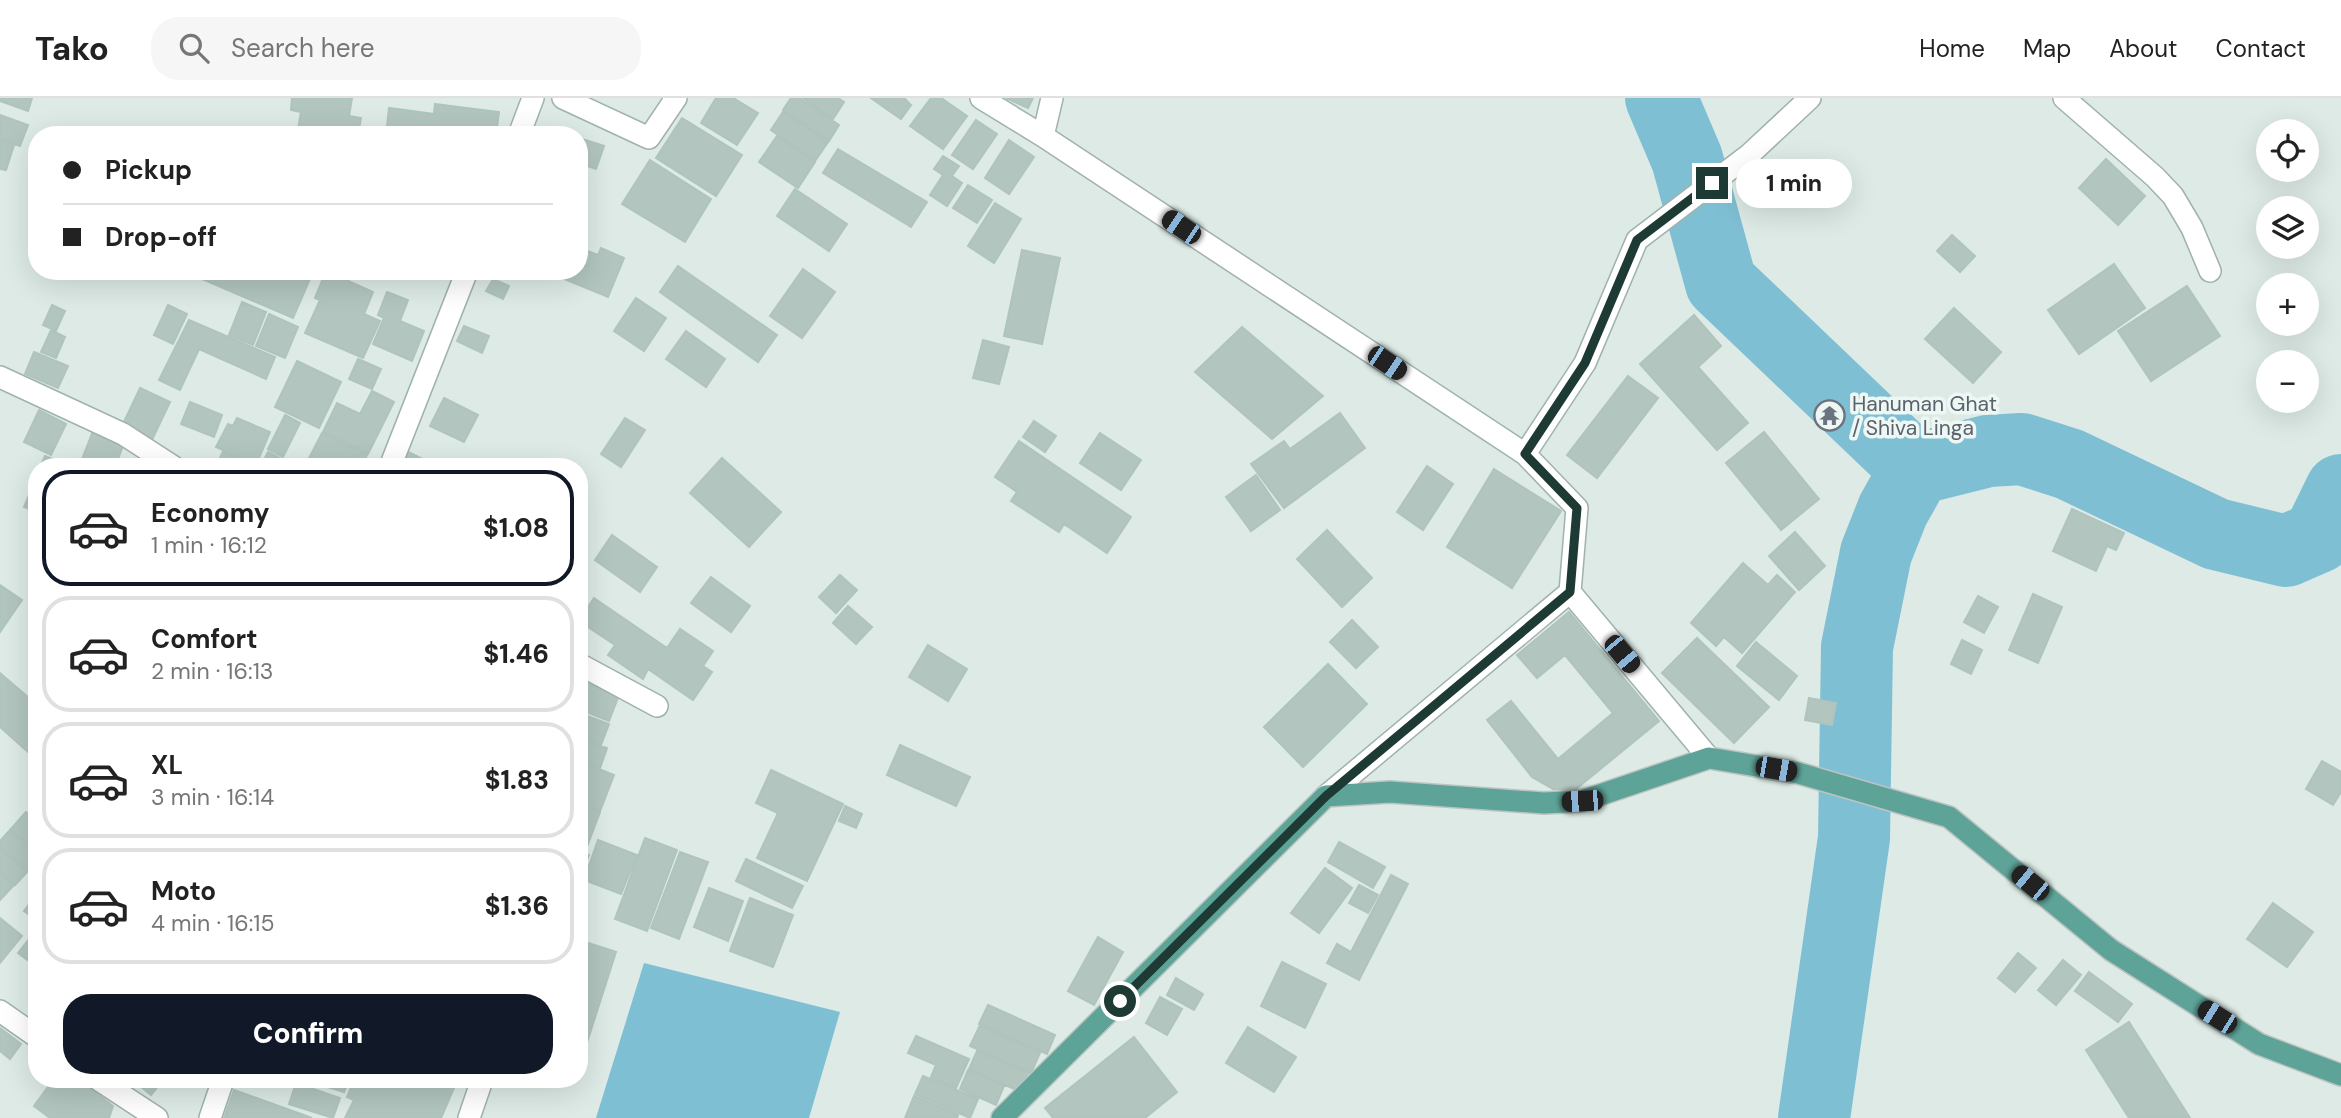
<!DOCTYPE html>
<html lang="en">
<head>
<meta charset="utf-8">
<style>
	body { margin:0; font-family:"DM Sans",sans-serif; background:#f6f6f6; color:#222; height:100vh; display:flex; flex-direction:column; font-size:26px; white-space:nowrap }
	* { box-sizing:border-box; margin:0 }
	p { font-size:23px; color:#767676 }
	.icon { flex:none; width:38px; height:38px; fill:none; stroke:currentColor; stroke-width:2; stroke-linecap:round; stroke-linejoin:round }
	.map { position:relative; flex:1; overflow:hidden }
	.details { position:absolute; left:28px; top:360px; width:560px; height:630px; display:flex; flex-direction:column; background:#fff; border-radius:28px; box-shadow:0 7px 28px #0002 }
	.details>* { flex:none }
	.hud { position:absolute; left:28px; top:28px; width:560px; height:154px; border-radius:28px; box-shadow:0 7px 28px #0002; display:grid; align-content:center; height:154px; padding:0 35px; background:#fff }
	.controls { position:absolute; left:2256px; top:21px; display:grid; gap:14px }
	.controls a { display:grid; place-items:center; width:63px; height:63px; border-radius:50%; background:#fff; box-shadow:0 7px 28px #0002; font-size:35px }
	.end { position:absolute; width:32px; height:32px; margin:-16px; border:9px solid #1e3a35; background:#fff; box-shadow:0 0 0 4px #fff }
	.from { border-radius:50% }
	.bubble { position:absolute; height:49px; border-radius:24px; background:#fff; box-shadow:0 7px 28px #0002; font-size:23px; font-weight:800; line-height:49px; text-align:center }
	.car { position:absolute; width:21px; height:42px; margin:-21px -10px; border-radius:9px; box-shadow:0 0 5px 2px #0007; background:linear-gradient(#222 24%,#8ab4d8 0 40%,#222 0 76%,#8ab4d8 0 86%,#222 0) }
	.hud b { display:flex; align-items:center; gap:24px; height:66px; font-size:26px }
	.hud b+b { border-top:2px solid #e0e0e0 }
	.hud i { width:18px; height:18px; background:#222 }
	ul { padding:12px 0 0; list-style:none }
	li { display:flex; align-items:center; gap:21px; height:116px; margin:0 14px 10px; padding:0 21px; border:4px solid #e0e0e0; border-radius:28px }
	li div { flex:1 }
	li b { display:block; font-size:26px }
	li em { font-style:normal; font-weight:800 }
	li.on { border-color:#111827 }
	li>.icon { width:63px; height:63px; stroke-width:1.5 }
	.action { display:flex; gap:14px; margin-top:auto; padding:14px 35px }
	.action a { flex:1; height:80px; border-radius:28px; background:#111827; color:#fff; font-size:28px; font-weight:800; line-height:80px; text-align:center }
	header { display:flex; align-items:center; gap:42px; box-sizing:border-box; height:98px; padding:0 35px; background:#fff; border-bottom:2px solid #e0e0e0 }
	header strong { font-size:33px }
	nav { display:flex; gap:38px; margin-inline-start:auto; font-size:24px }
	.search { width:490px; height:63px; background:#f6f6f6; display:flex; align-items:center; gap:18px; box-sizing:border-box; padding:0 24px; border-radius:28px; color:#767676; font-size:26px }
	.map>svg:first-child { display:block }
	.water { fill:#7fbfd4 }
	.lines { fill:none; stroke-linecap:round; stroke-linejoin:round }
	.river { stroke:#7fbfd4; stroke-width:72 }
	.building { fill:#b2c5bf; stroke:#afc4bd; stroke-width:2 }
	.minor-casing { stroke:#a0b2ad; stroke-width:24 }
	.major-casing { stroke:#bcc4c2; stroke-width:24 }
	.minor { stroke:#fff; stroke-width:21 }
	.major { stroke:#5ea398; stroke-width:21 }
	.route { stroke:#1e3a35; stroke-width:9 }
	.labels { text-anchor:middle; stroke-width:7; stroke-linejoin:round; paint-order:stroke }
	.worship-label { font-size:21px; fill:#5b616d; stroke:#edf7f3; text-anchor:start }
</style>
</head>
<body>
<header>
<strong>Tako</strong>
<div class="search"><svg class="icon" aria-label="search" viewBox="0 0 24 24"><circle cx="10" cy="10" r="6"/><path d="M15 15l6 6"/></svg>Search here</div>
<nav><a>Home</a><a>Map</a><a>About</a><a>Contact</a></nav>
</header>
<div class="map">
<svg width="2341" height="1020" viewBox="0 0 2341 1020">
	<rect width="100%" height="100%" fill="#ddeae5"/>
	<!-- water -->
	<path class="water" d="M644 865 840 914 809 1020H596Z"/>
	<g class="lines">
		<!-- river -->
		<path class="river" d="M1661 0 1687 61 1721 185 1916 371
			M1814 1020 1854 740 1857 549 1876 455 1893 412 1916 371 1988 353 2022 351 2069 366 2216 436 2286 453 2318 439 2341 392"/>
	</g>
	<!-- building -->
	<path class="building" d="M0 0H32L28 13 0 3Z
		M292 0H352L349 18 361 20 358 37H297L301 14 291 12Z
		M716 0H733L758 15 737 47 701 25Z
		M791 0H799L839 27 829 43 783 12Z
		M803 0H838L844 4 833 21Z
		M871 0H904L911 7 901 21Z
		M931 0H941L967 18 943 51 910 28Z
		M1006 0H1033L1028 10Z
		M435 6 499 14 496 37H386L389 10 434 16Z
		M783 14 828 44 815 63 771 32Z
		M0 17 28 27 20 48 0 41Z
		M682 20 742 57 716 98 656 60Z
		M976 22 997 36 973 71 952 57Z
		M777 38 815 64 798 90 759 64Z
		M579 40 604 48 596 71 579 65Z
		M0 42 14 47 6 72 0 71Z
		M1009 42 1034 59 1009 96 985 80Z
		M838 51 927 104 911 129 823 75Z
		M943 58 959 68 952 78 962 85 947 108 930 97 943 77 934 71Z
		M2106 61 2145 98 2118 127 2079 90Z
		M650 62 711 101 685 144 622 106Z
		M968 87 992 102 977 125 953 110Z
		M795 91 847 126 829 153 777 118Z
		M995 105 1021 121 994 165 968 148Z
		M1952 137 1975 158 1960 174 1937 153Z
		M579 150 598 157 601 150 624 160 608 199 545 173H579Z
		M1022 152 1060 160 1042 246 1004 238Z
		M2114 166 2145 210 2079 256 2048 212Z
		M678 168 777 237 758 264 660 194Z
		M803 171 835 194 802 240 770 218Z
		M282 173 287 176 288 173 313 174 293 220 186 174Z
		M326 173 373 194 364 216 380 223 363 260 305 235 320 202 315 200Z
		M493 181 509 188 503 201 486 193Z
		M2187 188 2220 238 2151 283 2118 233Z
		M387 194 408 202 400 223 424 233 412 263 373 246 384 220 378 217Z
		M636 200 666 220 644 253 614 233Z
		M242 204 266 214 253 247 229 237Z
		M52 207 65 213 56 233 43 227Z
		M168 207 187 216 173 246 154 237Z
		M1954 210 2001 254 1973 285 1925 241Z
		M269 216 298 229 285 260 256 248Z
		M1694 217 1721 248 1698 269 1748 325 1717 352 1640 266Z
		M189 222 275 259 266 281 199 251 180 292 159 282Z
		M464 228 489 238 482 255 457 243Z
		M1242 229 1323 298 1272 341 1195 274Z
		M51 232 65 239 56 260 41 254Z
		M686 233 725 261 706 289 666 261Z
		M983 242 1009 249 999 286 973 280Z
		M34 254 68 268 58 290 25 276Z
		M358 261 381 271 372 291 349 281Z
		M297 263 341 284 319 330 275 309Z
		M1628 278 1658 300 1597 380 1567 357Z
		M140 290 170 304 152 342 122 328Z
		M372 293 394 304 368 356 323 334 337 305 360 316Z
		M444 300 478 317 464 344 430 328Z
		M190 304 222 317 214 339 181 326Z
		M39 312 66 326 51 357 24 344Z
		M1340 315 1365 350 1284 410 1251 366 1284 343 1290 351Z
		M285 317 300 325 283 359 268 351Z
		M237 320 270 334 256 367 216 349 228 326 233 328Z
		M625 320 645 332 621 369 601 356Z
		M1034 323 1056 338 1045 354 1023 339Z
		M93 333 124 345 115 369H79Z
		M1764 334 1819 401 1781 432 1726 365Z
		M322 335 367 357 361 369H312L306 366Z
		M1100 335 1141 362 1121 392 1080 365Z
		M1019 343 1131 419 1107 455 1064 426 1059 434 1011 403 1017 394 995 379Z
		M223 353 249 366 248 369H224L217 367Z
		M268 354 297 369H260Z
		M408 354 439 369H401Z
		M45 358 73 369H40Z
		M722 360 781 414 749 449 690 395Z
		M1427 368 1453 386 1423 432 1397 414Z
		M1494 371 1561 413 1512 490 1447 449Z
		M1256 377 1280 412 1251 433 1226 399Z
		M37 378V414L24 409Z
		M2072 411 2124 435 2116 452 2107 448 2096 473 2053 453Z
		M1327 432 1372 480 1342 509 1297 461Z
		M1795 434 1825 468 1799 492 1769 458Z
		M612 437 657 469 640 494 595 462Z
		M1743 465 1768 487 1777 477 1795 494 1742 555 1724 539 1716 548 1691 525Z
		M840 477 857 492 836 515 819 499Z
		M711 479 750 508 731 534 691 505Z
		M0 487 22 502 0 534Z
		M2033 496 2062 509 2038 565 2009 552Z
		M1978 498 1998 509 1984 535 1964 524Z
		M594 500 667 550 680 531 713 553 703 568 712 574 693 602 648 571 643 581 608 557 615 547 579 523Z
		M848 508 872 529 856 546 833 525Z
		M1569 514 1659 623 1576 691H1553L1532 679 1487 622 1511 603 1558 661 1613 615 1565 557 1537 580 1517 557Z
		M1352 522 1378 549 1356 570 1330 544Z
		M1697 540 1769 609 1734 645 1662 575Z
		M1962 542 1982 552 1971 576 1951 566Z
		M1756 544 1797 578 1779 602 1737 568Z
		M928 547 967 571 948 603 909 579Z
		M1328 566 1367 606 1303 669 1264 629Z
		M0 575 37 607V662L0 629Z
		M579 582 619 597 609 623 579 611Z
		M1809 600 1836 605 1832 627 1805 622Z
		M579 615 609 626 601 647 579 638Z
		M579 640 607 650 600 670 579 662Z
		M900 647 970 679 956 708 887 677Z
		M579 663 614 677 600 713 579 705Z
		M2322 663 2341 674V694L2333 707 2306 691Z
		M771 672 843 706 807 783 757 760 778 715 756 705Z
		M579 707 600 714 586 751 579 749Z
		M845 708 862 716 856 730 839 723Z
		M26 714 37 723V754L11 731Z
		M10 732 37 756V781L0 749V743Z
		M645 740 677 752 647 833 615 821Z
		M598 742 637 757 621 796 584 782Z
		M1339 744 1385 769 1373 790 1328 764Z
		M0 750 27 774 15 787 0 773Z
		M579 753 589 757 579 782Z
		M680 754 708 764 679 841 651 830Z
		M746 761 803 788 792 810 736 783Z
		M1325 770 1352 790 1319 835 1291 815Z
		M0 774 14 787 0 802Z
		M1391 777 1408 786 1359 882 1327 865 1337 846 1351 854Z
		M1359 787 1378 797 1368 815 1349 805Z
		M709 790 743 803 728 843 694 829Z
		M37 795V822L24 813Z
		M750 800 793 817 773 869 730 853Z
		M2273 805 2313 834 2287 869 2247 841Z
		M0 820 22 838 0 865Z
		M37 831V869L18 855Z
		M1098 839 1123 854 1094 907 1068 893Z
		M579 842 616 854 582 960 579 959Z
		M2018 855 2036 870 2015 894 1998 880Z
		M2063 862 2081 877 2056 907 2038 892Z
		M1282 864 1326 886 1305 930 1261 908Z
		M2089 874 2132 906 2118 924 2075 893Z
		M1176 880 1203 896 1194 912 1167 897Z
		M1160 899 1182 911 1167 937 1146 925Z
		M988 907 1055 937 1047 956 979 926Z
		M2129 924 2190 1020H2129L2086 952Z
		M980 927 1040 955 1031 975 970 948Z
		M1248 929 1296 959 1274 994 1226 965Z
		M0 930 21 946 10 961 0 953Z
		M916 938 969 961 956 990 931 979 936 967 908 955Z
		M1134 939 1177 994 1145 1020H1053L1045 1010Z
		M977 953 1028 975 1019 993 969 971Z
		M968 972 1004 988 996 1007 960 991Z
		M923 978 978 1001 970 1020 915 996Z
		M53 982H79L113 1008 109 1020H50L34 1008Z
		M133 982H163L151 997Z
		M305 982H349L344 994Z
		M354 982H436L454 990 441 1020H345L354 1002 347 999Z
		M296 985 340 1000 333 1020 289 1006Z
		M234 992 312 1020H224Z
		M914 998 958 1017 957 1020H905Z"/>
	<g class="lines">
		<defs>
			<path id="minor" d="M563 0 649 40 676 0
				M981 0 1043 38 1525 356 1577 410 1570 494 1709 660
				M2064 0 2155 79 2173 98 2192 130 2210 173
				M519 37 533 0
				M1043 38 1052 0
				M0 279 123 336 174 369
				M1525 356 1585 265 1637 142 1750 56 1810 0
				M390 369 467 173
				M579 566 657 608
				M1326 698 1570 494
				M0 913 37 939
				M99 982 157 1020
				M210 1020 223 982
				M469 1020 482 982"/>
			<path id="major" d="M1002 1020 1326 698 1390 694 1544 705 1582 703 1709 660 1798 675 1949 719 2111 852 2259 946 2341 977"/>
		</defs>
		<!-- minor casing -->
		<use href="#minor" class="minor-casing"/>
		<!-- major casing -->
		<use href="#major" class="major-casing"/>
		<!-- minor -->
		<use href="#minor" class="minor"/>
		<!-- major -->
		<use href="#major" class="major"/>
	</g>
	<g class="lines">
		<!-- route -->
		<path class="route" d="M1120 903 1326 698 1570 494 1577 410 1525 356 1585 265 1637 142 1712 85"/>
	</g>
	<!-- icons -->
	<defs>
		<symbol id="temple-ring" viewBox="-11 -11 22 22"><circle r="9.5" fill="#edf7f3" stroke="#6b7280" stroke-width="1.5"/><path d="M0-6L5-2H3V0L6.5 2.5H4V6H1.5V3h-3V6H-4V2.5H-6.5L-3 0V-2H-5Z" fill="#6b7280"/></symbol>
	</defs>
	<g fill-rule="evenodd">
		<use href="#temple-ring" x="1812" y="300" width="35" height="35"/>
	</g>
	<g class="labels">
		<!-- worship labels -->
		<g class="worship-label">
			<text x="1852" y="313">Hanuman Ghat<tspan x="1852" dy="24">/ Shiva Linga</tspan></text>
		</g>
	</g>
</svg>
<div class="controls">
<a><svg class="icon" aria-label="locate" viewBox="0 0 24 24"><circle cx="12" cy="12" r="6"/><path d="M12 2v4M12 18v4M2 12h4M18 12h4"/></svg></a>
<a><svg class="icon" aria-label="layers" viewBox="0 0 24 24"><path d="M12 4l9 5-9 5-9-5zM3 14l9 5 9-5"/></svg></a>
<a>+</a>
<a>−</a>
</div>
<i class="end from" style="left:1120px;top:903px"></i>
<i class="end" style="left:1712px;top:85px"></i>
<div class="bubble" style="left:1736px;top:61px;width:116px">1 min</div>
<i class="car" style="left:1181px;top:129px;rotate:304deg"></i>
<i class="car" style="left:1387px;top:265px;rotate:124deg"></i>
<i class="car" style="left:1622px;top:556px;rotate:140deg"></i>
<i class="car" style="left:1776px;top:671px;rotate:100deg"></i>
<i class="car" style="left:1582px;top:703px;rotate:267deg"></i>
<i class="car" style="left:2030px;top:785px;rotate:309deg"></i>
<i class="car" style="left:2217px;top:919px;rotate:302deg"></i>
<div class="hud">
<b><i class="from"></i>Pickup</b>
<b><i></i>Drop-off</b>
</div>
<section class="details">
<ul>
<li class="on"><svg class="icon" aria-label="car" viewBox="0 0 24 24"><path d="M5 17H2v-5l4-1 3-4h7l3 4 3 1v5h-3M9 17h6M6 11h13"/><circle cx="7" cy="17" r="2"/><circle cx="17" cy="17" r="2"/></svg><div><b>Economy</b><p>1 min · 16:12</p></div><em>$1.08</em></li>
<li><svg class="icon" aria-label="car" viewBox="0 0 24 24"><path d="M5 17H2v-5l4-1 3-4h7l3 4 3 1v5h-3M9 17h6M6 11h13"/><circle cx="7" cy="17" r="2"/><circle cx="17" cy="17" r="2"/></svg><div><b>Comfort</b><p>2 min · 16:13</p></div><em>$1.46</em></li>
<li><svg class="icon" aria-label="car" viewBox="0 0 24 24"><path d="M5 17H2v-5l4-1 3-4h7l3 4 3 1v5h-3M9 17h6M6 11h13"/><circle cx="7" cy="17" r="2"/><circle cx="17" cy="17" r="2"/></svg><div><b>XL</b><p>3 min · 16:14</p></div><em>$1.83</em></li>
<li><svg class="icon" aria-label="car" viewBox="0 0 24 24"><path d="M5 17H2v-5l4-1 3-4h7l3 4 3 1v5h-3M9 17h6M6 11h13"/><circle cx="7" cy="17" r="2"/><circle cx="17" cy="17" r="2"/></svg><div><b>Moto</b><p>4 min · 16:15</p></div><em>$1.36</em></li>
</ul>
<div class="action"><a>Confirm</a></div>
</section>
</div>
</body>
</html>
